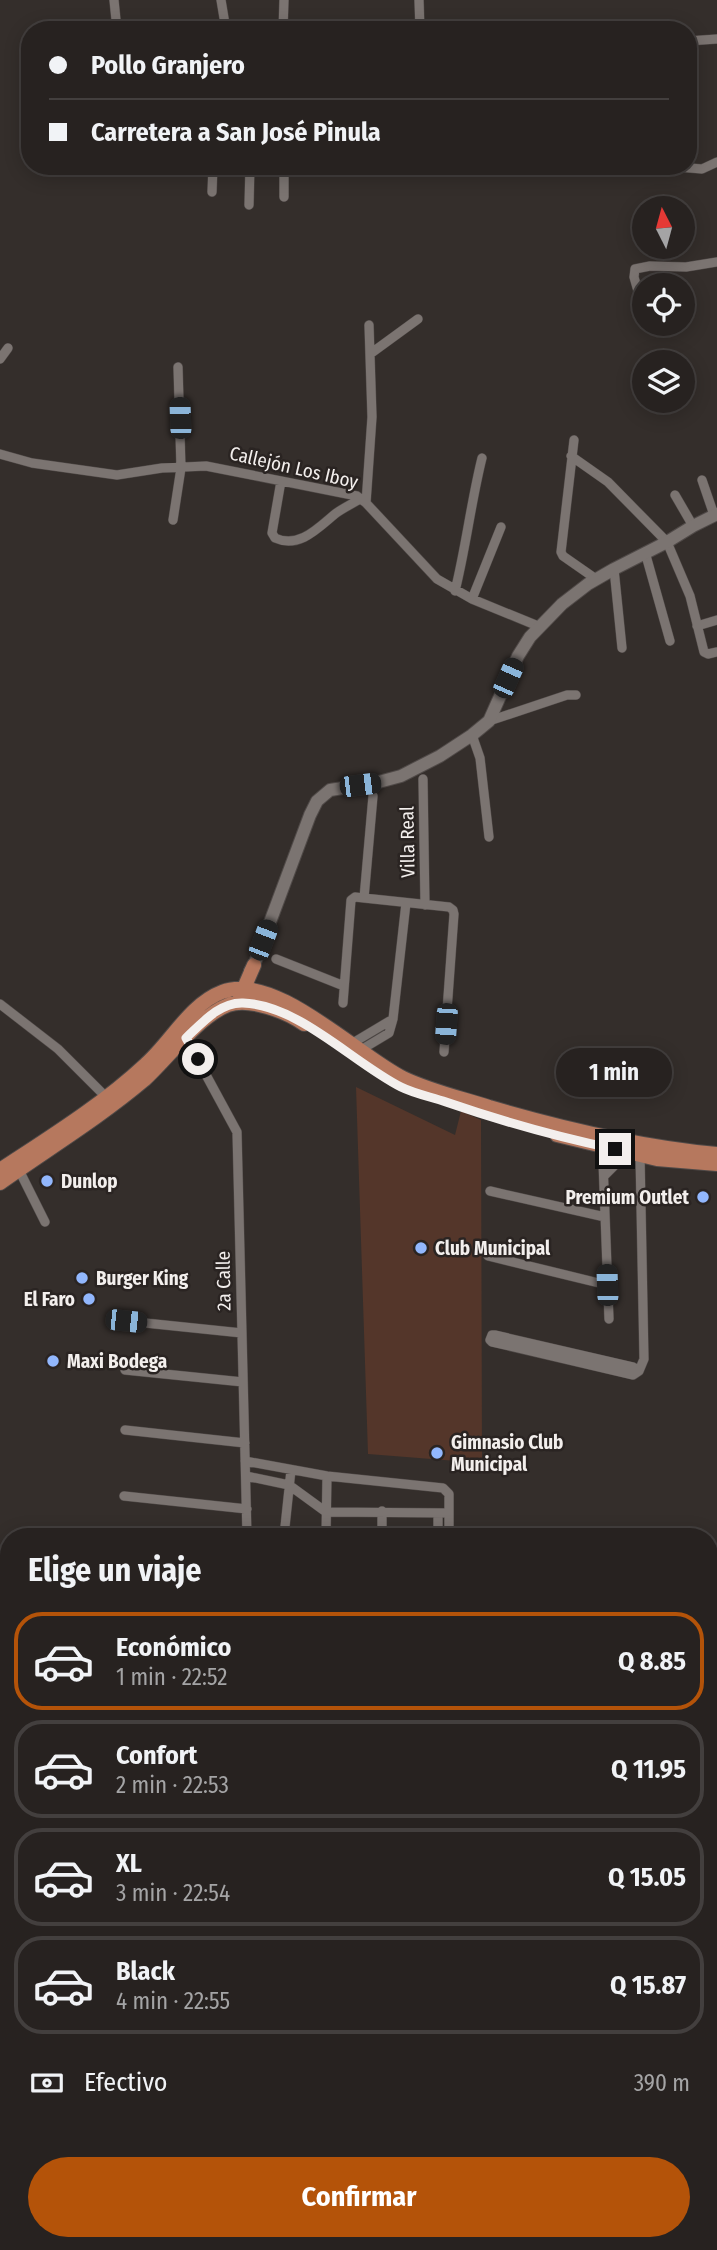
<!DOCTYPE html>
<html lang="es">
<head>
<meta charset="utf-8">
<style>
	body { margin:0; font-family:"Fira Sans Condensed",sans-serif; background:#332f2d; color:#f1f3f6; height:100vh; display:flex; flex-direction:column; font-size:26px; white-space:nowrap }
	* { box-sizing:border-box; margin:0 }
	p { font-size:23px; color:#a4a4a5 }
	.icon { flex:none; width:38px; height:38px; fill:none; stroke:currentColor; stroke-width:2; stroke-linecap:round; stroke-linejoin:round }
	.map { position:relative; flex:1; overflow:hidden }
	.panel { position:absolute; left:0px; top:1528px; width:718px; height:723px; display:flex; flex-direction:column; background:#272220; border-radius:28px 28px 0 0; box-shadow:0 4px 18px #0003,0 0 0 2px #433f3e }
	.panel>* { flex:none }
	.hud { position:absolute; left:21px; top:21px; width:676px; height:154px; border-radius:28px; box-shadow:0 4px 18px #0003,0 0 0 2px #433f3e; display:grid; align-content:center; height:154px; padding:0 28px; background:#272220 }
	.needle { width:46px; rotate:354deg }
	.buttons { position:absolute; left:632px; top:196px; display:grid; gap:14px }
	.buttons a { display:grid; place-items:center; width:63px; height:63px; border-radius:50%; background:#272220; box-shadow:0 4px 18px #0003,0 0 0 2px #433f3e; font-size:35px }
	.end { position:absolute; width:32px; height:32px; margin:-16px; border:9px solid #f3efed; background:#111; box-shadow:0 0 0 4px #111 }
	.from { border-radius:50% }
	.bubble { position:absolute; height:49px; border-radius:24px; background:#272220; box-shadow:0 4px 18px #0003,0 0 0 2px #433f3e; font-size:23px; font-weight:700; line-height:49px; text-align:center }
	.car { position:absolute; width:21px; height:42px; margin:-21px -10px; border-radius:9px; box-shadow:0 0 5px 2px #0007; background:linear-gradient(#222 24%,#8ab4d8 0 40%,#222 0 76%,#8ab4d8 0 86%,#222 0) }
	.hud b { display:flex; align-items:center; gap:24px; height:66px; font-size:26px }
	.hud b+b { border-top:2px solid #433f3e }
	.hud i { width:18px; height:18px; background:#f1f3f6 }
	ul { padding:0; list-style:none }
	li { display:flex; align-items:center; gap:21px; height:98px; margin:0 14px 10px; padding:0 14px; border:4px solid #433f3e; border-radius:28px }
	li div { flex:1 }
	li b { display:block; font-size:26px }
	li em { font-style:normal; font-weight:700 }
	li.on { border-color:#b45309 }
	li>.icon { width:63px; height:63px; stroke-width:1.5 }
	h2 { padding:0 28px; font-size:32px; line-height:84px }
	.pay { display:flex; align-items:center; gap:18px; height:77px; padding:0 28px; font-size:26px }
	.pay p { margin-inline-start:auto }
	.primary-button { display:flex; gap:14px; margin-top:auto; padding:14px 28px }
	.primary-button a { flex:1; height:80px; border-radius:42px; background:#b45309; color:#fff; font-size:28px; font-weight:700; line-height:80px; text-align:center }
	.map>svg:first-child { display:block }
	.built { fill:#41342f }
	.green { fill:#54362a }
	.forest { fill:#774836 }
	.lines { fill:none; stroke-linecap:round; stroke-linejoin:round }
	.street-casing { stroke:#504a48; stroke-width:10 }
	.secondary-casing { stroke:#504a48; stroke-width:14 }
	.primary-casing { stroke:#504a48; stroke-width:16 }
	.street { stroke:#7b7471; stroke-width:9 }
	.secondary { stroke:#7b7471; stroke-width:12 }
	.primary { stroke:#b6785e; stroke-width:14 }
	.route { stroke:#f3efed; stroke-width:9 }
	.poi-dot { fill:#92b7fd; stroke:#2a2422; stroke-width:2.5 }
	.labels { text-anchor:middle; stroke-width:5; stroke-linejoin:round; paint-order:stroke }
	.street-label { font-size:19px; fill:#f3efed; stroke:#2a2422 }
	.poi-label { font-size:19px; font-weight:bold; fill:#f3efed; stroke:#2a2422; text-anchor:start }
</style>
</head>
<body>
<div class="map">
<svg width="717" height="2250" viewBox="0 0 717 2250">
	<rect width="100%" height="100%" fill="#342e2b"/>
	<!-- built -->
	<path class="built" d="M123 1527 195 1535V1536H123Z
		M709 1945 717 1946V2250H657L655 2242H709Z"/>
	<!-- green -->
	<path class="green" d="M356 1087 455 1135 461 1111 481 1120 482 1463 368 1454Z
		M709 1950 717 1952V1999L709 1997Z"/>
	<!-- forest -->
	<path class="forest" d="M709 2084 717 2086V2110L709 2170Z"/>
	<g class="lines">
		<defs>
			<path id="street" d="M114 0 116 20 119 30
				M221 0 226 30
				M419 0 420 30
				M251 30 283 28
				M283 30 284 0
				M688 41 717 39
				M284 166V197
				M666 166 702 169 717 162
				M105 168V166
				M212 192 213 166
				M249 205 250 166
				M644 312 634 277 635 269 650 266 686 267 717 262
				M370 354 418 319
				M0 359 8 348
				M574 440 561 552 563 556 596 579
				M0 454 32 463 117 475 162 468 206 466 357 496 366 503 437 579 472 599 538 626
				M571 456 608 482 667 542 690 596 704 652 708 654 717 652
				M702 480 714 515
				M281 481 272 533 275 538C299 549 318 528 335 514 343 508 352 504 360 499
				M675 495 693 526
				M366 503 372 417 369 325
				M173 520 181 468 178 367
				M645 552 670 641
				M614 569 622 648
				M455 591C466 547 471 502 482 458
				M472 599 501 527
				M697 626 717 620
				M489 721 567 695H576
				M472 735 480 758 489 837
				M423 779 425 905
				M364 898 373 796
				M276 959 344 986
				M343 1003 351 900 355 897 364 898 449 907 453 910 454 914 444 1052
				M0 1004 58 1049 107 1098
				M186 1038 237 1132 247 1536
				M351 1044 393 1019
				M359 1051 389 1033 393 1019 406 903
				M605 1147 603 1162 609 1319
				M19 1170 45 1222
				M605 1175 614 1166 615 1149
				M490 1191 605 1217
				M488 1256 607 1285
				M126 1321 242 1333
				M125 1370 243 1382
				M639 1371 633 1367 495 1335H492L490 1340 492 1342 633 1375 639 1371 644 1359 640 1155
				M125 1430 245 1443
				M245 1461 327 1476 443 1488 449 1494V1536
				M246 1476 289 1485 326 1512 449 1513
				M124 1496 247 1509
				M284 1536 291 1470
				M326 1536 327 1476
				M382 1536V1511
				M438 1536V1513
				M0 1825 9 1827"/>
			<path id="secondary" d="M250 971 254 965 310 815 317 801 330 790 375 783 401 776 440 756 472 735 489 721 518 656 530 637 562 604 588 584 614 569 667 542 693 526 717 514"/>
			<path id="primary" d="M239 993 244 988 254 965
				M557 1135 657 1159 717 1164
				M0 1170C50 1137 102 1105 146 1064 171 1042 190 1004 222 992 274 971 358 1056 403 1078 430 1091 461 1098 489 1107 564 1129 639 1147 717 1154
				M0 1183C48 1149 99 1118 144 1080 167 1059 199 1016 228 1005 249 997 287 1012 304 1024"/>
		</defs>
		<!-- street casing -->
		<use href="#street" class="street-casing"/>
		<!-- secondary casing -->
		<use href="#secondary" class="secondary-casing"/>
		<!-- primary casing -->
		<use href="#primary" class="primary-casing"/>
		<!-- street -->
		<use href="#street" class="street"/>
		<!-- secondary -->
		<use href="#secondary" class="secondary"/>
		<!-- primary -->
		<use href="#primary" class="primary"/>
	</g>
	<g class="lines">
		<!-- route -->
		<path class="route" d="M198 1059 186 1038C202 1023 220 1002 243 1003 299 1005 352 1062 401 1087 415 1094 432 1097 446 1102 501 1121 558 1137 615 1149"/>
	</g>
	<!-- markers -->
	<g class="poi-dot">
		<circle cx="47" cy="1181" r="7"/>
		<circle cx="703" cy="1197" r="7"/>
		<circle cx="421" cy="1248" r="7"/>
		<circle cx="82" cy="1278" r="7"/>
		<circle cx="89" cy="1299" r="7"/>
		<circle cx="53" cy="1361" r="7"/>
		<circle cx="437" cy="1453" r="7"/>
	</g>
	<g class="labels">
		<!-- street labels -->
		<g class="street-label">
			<text transform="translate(294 467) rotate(13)" y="7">Callejón Los Iboy</text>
			<text transform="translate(407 842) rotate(-91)" y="7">Villa Real</text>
			<text transform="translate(223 1281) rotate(-91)" y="7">2a Calle</text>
		</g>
		<!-- poi labels -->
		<g class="poi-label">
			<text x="61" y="1188">Dunlop</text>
			<text x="689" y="1204" text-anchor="end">Premium Outlet</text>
			<text x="435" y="1255">Club Municipal</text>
			<text x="96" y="1285">Burger King</text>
			<text x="75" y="1306" text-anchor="end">El Faro</text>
			<text x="67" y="1368">Maxi Bodega</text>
			<text x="451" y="1449">Gimnasio Club<tspan x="451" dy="22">Municipal</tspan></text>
		</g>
	</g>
</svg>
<div class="buttons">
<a><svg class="needle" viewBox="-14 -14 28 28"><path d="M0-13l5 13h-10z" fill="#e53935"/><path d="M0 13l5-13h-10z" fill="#a4a4a5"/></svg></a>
<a><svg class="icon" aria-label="locate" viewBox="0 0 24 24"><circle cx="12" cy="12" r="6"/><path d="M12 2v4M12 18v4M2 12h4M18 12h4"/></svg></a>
<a><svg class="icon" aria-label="layers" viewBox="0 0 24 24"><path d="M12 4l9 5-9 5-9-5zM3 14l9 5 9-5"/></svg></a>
</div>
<i class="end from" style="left:198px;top:1059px"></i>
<i class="end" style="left:615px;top:1149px"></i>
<div class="bubble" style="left:556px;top:1048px;width:116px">1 min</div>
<i class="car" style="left:180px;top:418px;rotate:358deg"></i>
<i class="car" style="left:508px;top:678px;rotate:24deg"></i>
<i class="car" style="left:360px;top:785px;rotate:83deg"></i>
<i class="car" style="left:263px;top:940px;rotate:21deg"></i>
<i class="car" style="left:446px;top:1024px;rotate:184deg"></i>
<i class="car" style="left:607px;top:1285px;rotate:358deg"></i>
<i class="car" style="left:126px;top:1321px;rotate:96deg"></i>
<div class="hud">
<b><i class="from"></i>Pollo Granjero</b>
<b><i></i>Carretera a San José Pinula</b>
</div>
<section class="panel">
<h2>Elige un viaje</h2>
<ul>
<li class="on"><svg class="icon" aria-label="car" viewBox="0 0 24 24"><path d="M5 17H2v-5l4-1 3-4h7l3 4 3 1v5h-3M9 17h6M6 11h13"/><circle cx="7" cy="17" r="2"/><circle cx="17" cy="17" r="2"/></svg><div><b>Económico</b><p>1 min · 22:52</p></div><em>Q 8.85</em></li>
<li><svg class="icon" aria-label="car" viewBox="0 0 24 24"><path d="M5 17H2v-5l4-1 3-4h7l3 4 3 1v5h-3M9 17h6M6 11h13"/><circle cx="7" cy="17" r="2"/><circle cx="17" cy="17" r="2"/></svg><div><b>Confort</b><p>2 min · 22:53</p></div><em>Q 11.95</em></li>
<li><svg class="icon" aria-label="car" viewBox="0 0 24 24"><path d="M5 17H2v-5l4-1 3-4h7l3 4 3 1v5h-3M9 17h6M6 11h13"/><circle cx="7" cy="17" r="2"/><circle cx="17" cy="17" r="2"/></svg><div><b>XL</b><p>3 min · 22:54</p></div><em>Q 15.05</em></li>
<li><svg class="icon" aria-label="car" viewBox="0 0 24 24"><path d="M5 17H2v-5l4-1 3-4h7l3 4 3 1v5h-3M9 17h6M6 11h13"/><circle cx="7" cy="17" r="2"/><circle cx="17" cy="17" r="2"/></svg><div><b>Black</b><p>4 min · 22:55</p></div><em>Q 15.87</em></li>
</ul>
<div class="pay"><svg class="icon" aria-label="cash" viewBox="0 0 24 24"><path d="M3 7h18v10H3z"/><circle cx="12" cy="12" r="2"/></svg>Efectivo<p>390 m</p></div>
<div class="primary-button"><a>Confirmar</a></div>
</section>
</div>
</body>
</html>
